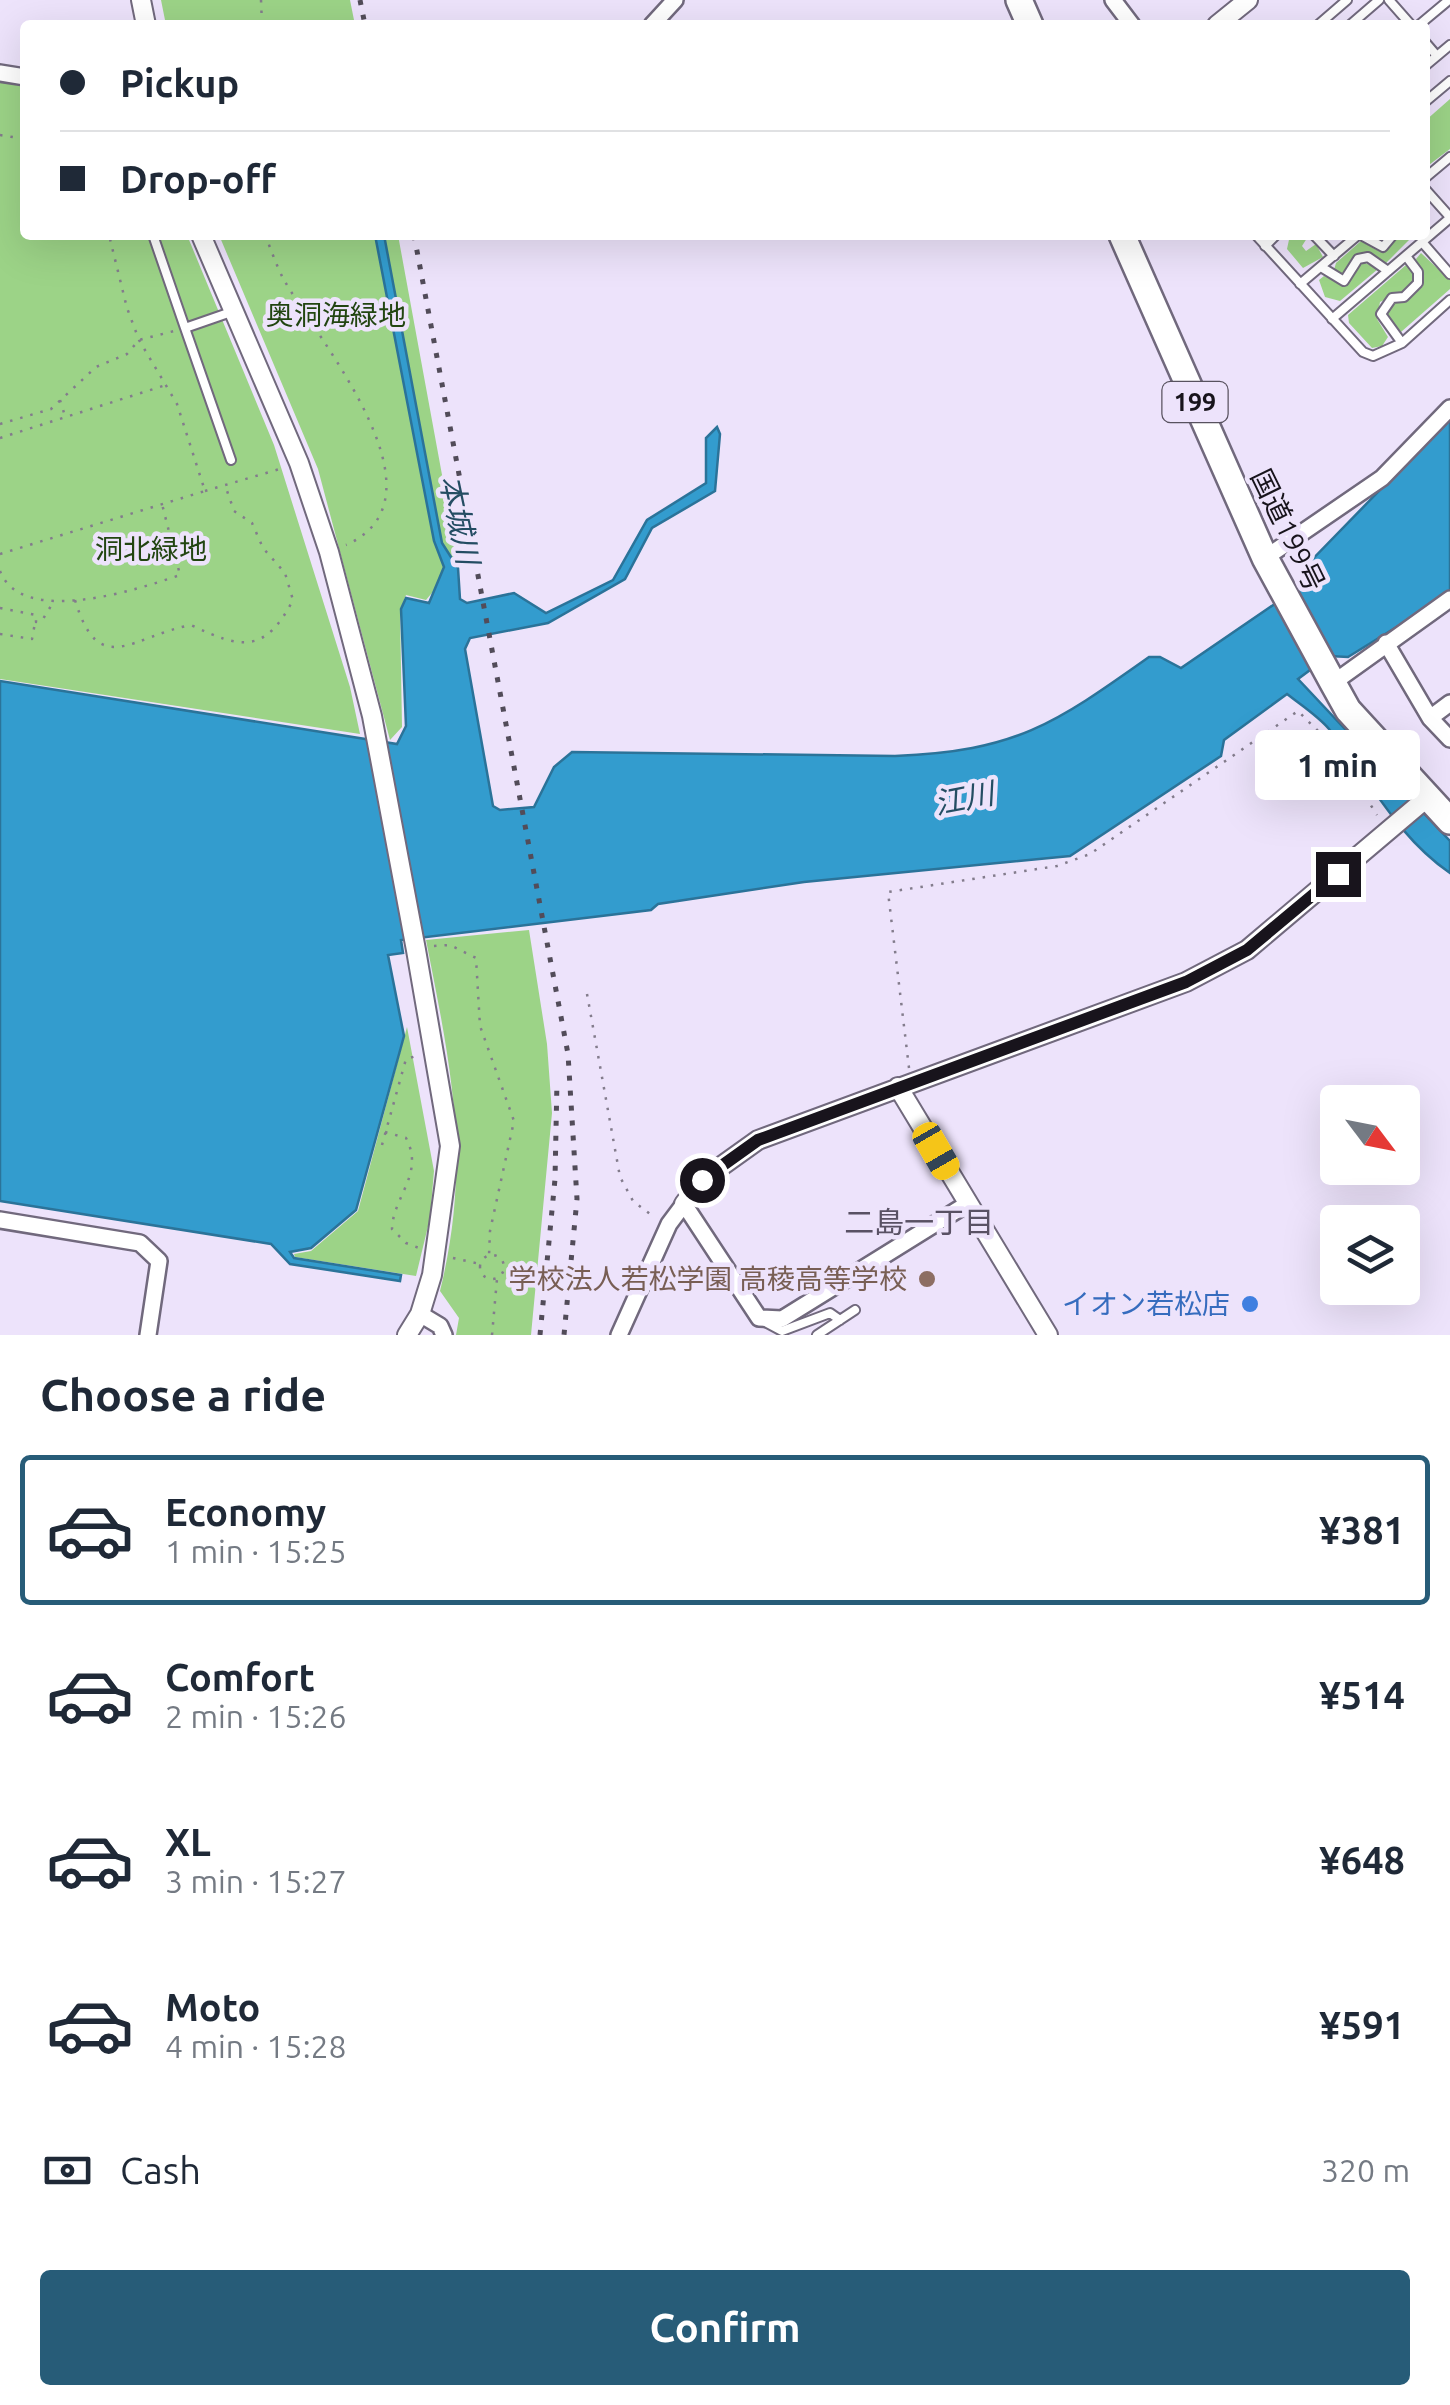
<!DOCTYPE html>
<html lang="en">
<head>
<meta charset="utf-8">
<style>
	body { margin:0; font-family:Ubuntu,"Noto Sans JP",sans-serif; background:#f6f6f7; color:#1f2937; height:100vh; display:flex; flex-direction:column; font-size:38px; white-space:nowrap }
	* { box-sizing:border-box; margin:0 }
	p { font-size:32px; color:#747a83 }
	.icon { flex:none; width:55px; height:55px; fill:none; stroke:currentColor; stroke-width:2; stroke-linecap:round; stroke-linejoin:round }
	.map { position:relative; height:1335px; overflow:hidden }
	.panel { display:flex; flex-direction:column; background:#fff; flex:1 }
	.panel>* { flex:none }
	.guide { position:absolute; left:20px; top:20px; width:1410px; height:220px; border-radius:10px; box-shadow:0 10px 40px #0002; display:grid; align-content:center; height:220px; padding:0 40px; background:#fff }
	.needle { width:65px; rotate:122deg }
	.tools { position:absolute; left:1320px; top:1085px; display:grid; gap:20px }
	.tools a { display:grid; place-items:center; width:100px; height:100px; border-radius:10px; background:#fff; box-shadow:0 10px 40px #0002; font-size:50px }
	.end { position:absolute; width:45px; height:45px; margin:-22px; border:12px solid #18141c; background:#fff; box-shadow:0 0 0 5px #fff }
	.from { border-radius:50% }
	.bubble { position:absolute; height:70px; border-radius:10px; background:#fff; box-shadow:0 10px 40px #0002; font-size:32px; font-weight:700; line-height:70px; text-align:center }
	.car { position:absolute; width:30px; height:60px; margin:-30px -15px; border-radius:12px; box-shadow:0 0 8px 2px #0007; background:linear-gradient(#f5c518 24%,#345 0 40%,#f5c518 0 76%,#345 0 86%,#f5c518 0) }
	.guide b { display:flex; align-items:center; gap:35px; height:95px; font-size:38px }
	.guide b+b { border-top:2px solid #e0e1e3 }
	.guide i { width:25px; height:25px; background:#1f2937 }
	ul { padding:0; list-style:none }
	li { display:flex; align-items:center; gap:30px; height:150px; margin:0 20px 15px; padding:0 20px; border:5px solid transparent; border-radius:10px }
	li div { flex:1 }
	li b { display:block; font-size:38px }
	li em { font-style:normal; font-weight:700 }
	li.on { border-color:#275c78 }
	li>.icon { width:90px; height:90px; stroke-width:1.5 }
	h2 { padding:0 40px; font-size:45px; line-height:120px }
	.pay { display:flex; align-items:center; gap:25px; height:110px; padding:0 40px; font-size:38px }
	.pay p { margin-inline-start:auto }
	.primary-button { display:flex; gap:20px; margin-top:auto; padding:20px 40px }
	.primary-button a { flex:1; height:115px; border-radius:10px; background:#275c78; color:#fff; font-size:40px; font-weight:700; line-height:115px; text-align:center }
	.map>svg:first-child { display:block }
	.green { fill:#9cd387 }
	.water { fill:#339cce; stroke:#2b7399; stroke-width:2.5 }
	.lines { fill:none; stroke-linecap:round; stroke-linejoin:round }
	.service-casing { stroke:#71697d; stroke-width:12 }
	.minor-casing { stroke:#71697d; stroke-width:20 }
	.tertiary-casing { stroke:#71697d; stroke-width:22 }
	.trunk-casing { stroke:#71697d; stroke-width:30 }
	.path { stroke:#837c8c; stroke-width:2.5; stroke-dasharray:2.5 8; stroke-linecap:butt }
	.service { stroke:#fff; stroke-width:8 }
	.minor { stroke:#fff; stroke-width:15 }
	.tertiary { stroke:#fff; stroke-width:18 }
	.trunk { stroke:#fff; stroke-width:25 }
	.rail { stroke:#524c59; stroke-width:5; stroke-dasharray:5 10; stroke-linecap:butt }
	.route { stroke:#18141c; stroke-width:12 }
	.education-dot { fill:#8d6e63; stroke:#ede3fb; stroke-width:4 }
	.shop-dot { fill:#3f7fe0; stroke:#ede3fb; stroke-width:4 }
	.labels { text-anchor:middle; stroke-width:9; stroke-linejoin:round; paint-order:stroke }
	.shield { fill:#ede3fb; stroke:#58525f; stroke-width:2.5 }
	.shield-label { font-size:25px; font-weight:bold; fill:#18141c }
	.park-label { font-size:28px; fill:#224511; stroke:#ede3fb }
	.street-label { font-size:28px; fill:#18141c; stroke:#ede3fb }
	.education-label { font-size:28px; fill:#785e54; stroke:#ede3fb; text-anchor:end }
	.shop-label { font-size:28px; fill:#366cbe; stroke:#ede3fb; text-anchor:end }
	.water-label { font-size:30px; font-style:italic; fill:#244d63; stroke:#ede3fb }
	.neighbourhood-label { font-size:30px; fill:#595164; stroke:#ede3fb }
</style>
</head>
<body>
<div class="map">
<svg width="1450" height="1335" viewBox="0 0 1450 1335">
	<rect width="100%" height="100%" fill="#ede3fb"/>
	<!-- green -->
	<path class="green" d="M161 0H350L355 25H166Z
		M0 82 25 86V235H187L274 445 350 687 360 734 0 679Z
		M1450 99V149L1425 168V121Z
		M219 235H398L458 562 426 600 406 595 400 610 402 727 390 740 318 469Z
		M1290 235H1309L1302 246 1306 251 1316 244 1323 257 1303 268 1287 249Z
		M1397 235H1414L1386 263 1366 253 1354 258 1346 275 1333 273 1336 263 1361 241 1380 252Z
		M1421 253 1450 280V289L1401 332 1386 314 1396 301 1408 300 1423 286 1416 259Z
		M1363 262 1378 269 1340 301 1325 297 1319 280 1324 276 1345 285Z
		M1406 265 1414 275 1410 288 1380 302 1377 319 1388 337 1382 346 1372 348 1349 323 1348 315Z
		M529 930 547 1044 552 1113 531 1335H456L459 1318 440 1291C472 1161 451 1067 426 940Z
		M407 1027 434 1171 430 1218 416 1276 295 1257 294 1254 311 1251 358 1211Z"/>
	<!-- water -->
	<path class="water" d="M375 235H384L442 543 458 568 460 599 467 603 514 593 546 613 613 580 647 520 706 483V438L717 427 720 434 715 491 652 528 625 579 548 623 470 638 465 649 493 806 500 810 534 807 554 767 572 752 895 756C1016 751 1053 725 1149 657H1160L1181 668 1298 588 1302 570 1450 418V594L1348 657 1329 656 1298 679 1450 841V873C1395 835 1370 779 1329 729 1318 716 1301 705 1287 694L1224 740 1221 756 1070 856 804 882 658 904 651 910 401 940 403 953 388 955 404 1036 356 1210 311 1248 290 1252 294 1258 401 1275 400 1281 290 1264 271 1244 0 1201V681L397 744 406 726 401 609 406 598 429 603 444 567 434 541Z"/>
	<g class="lines">
		<defs>
			<path id="service" d="M1389 0 1411 25
				M1318 25 1347 0
				M1350 25 1379 0
				M1419 25 1449 0
				M1425 42 1437 56
				M1425 66 1450 45
				M1425 102 1450 81
				M1425 178 1450 157
				M1425 189 1450 217
				M153 235 185 328 234 311
				M1256 235 1363 352 1373 356 1402 343 1450 300
				M1314 235 1334 256
				M1361 235 1383 247 1393 235
				M1422 242 1450 274
				M1265 246 1276 235
				M1321 267 1344 281 1358 259 1368 257 1388 271
				M1300 284 1358 235
				M1332 319 1450 218
				M185 328 231 460
				M1402 343 1381 314 1392 298 1404 297 1418 283V272L1406 256
				M767 1323 782 1331 830 1313 840 1320
				M817 1335 855 1310"/>
			<path id="minor" d="M1113 0 1132 25
				M652 25 675 0
				M0 73 25 77
				M1265 558 1382 478 1450 408
				M1386 643 1430 718 1450 739
				M1333 683 1450 599
				M1430 718 1450 703
				M0 1220 140 1243 159 1261 148 1335
				M420 1314 440 1326 444 1335
				M619 1335 669 1224 684 1204 759 1318 782 1319 967 1204"/>
			<path id="tertiary" d="M141 0 146 25
				M1217 25 1248 0
				M201 235 299 463 329 552 372 716 416 950 450 1146 432 1275 420 1314 407 1335
				M898 1087 1048 1335
				M684 1204 702 1180 758 1140 1186 982 1247 950 1428 797"/>
			<path id="trunk" d="M1019 0 1030 25
				M1122 235 1265 558 1333 683 1348 710 1450 821"/>
		</defs>
		<!-- service casing -->
		<use href="#service" class="service-casing"/>
		<!-- minor casing -->
		<use href="#minor" class="minor-casing"/>
		<!-- tertiary casing -->
		<use href="#tertiary" class="tertiary-casing"/>
		<!-- trunk casing -->
		<use href="#trunk" class="trunk-casing"/>
		<!-- path -->
		<path class="path" d="M261 0 262 25
			M0 135 25 139
			M265 235C271 249 276 265 283 278 315 337 454 497 346 545
			M60 400 65 416
			M0 424 51 409 96 367 127 354 139 340 174 331
			M0 438 166 385
			M205 491 283 468
			M0 554 205 491 177 404 139 340 127 308 109 235
			M0 571C22 628 139 589 180 575L162 504
			M75 600C99 680 132 636 191 625 241 649 265 654 293 600L285 573 263 548 252 523 234 511 225 485
			M0 608 36 615V622L43 619 54 601
			M0 634 32 639 35 623
			M434 946 450 945 476 958 480 1026 514 1121 490 1231 489 1256
			M587 994 620 1177 633 1201 654 1217
			M909 1068 888 892 1057 866 1090 854 1298 711 1334 747 1377 815
			M385 1132 406 1138C425 1174 393 1196 392 1229L406 1243 419 1248
			M382 1145 406 1059 420 1055
			M480 1267a12 12 0 1 1 24 0a12 12 0 1 1-24 0Z
			M453 1258 480 1264
			M492 1335 497 1279"/>
		<!-- service -->
		<use href="#service" class="service"/>
		<!-- minor -->
		<use href="#minor" class="minor"/>
		<!-- tertiary -->
		<use href="#tertiary" class="tertiary"/>
		<!-- trunk -->
		<use href="#trunk" class="trunk"/>
		<!-- rail -->
		<path class="rail" d="M360 0 365 25
			M414 235 568 1054 577 1199 564 1335
			M540 1335 555 1179 557 1081"/>
	</g>
	<g class="lines">
		<!-- route -->
		<path class="route" d="M702 1180 758 1140 1186 982 1247 950 1338 874"/>
	</g>
	<!-- markers -->
	<circle class="education-dot" cx="927" cy="1279" r="10"/>
	<circle class="shop-dot" cx="1250" cy="1304" r="10"/>
	<g class="labels">
		<!-- shield labels -->
		<rect class="shield" x="1162.5" y="382" width="65" height="40" rx="8"/>
		<g class="shield-label">
			<text x="1195" y="411">199</text>
		</g>
		<!-- park labels -->
		<g class="park-label">
			<text x="336" y="325">奥洞海緑地</text>
			<text x="151" y="559">洞北緑地</text>
		</g>
		<!-- street labels -->
		<g class="street-label">
			<text transform="translate(1288 530) rotate(64)" y="10">国道199号</text>
		</g>
		<!-- education labels -->
		<g class="education-label">
			<text x="907" y="1289">学校法人若松学園 高稜高等学校</text>
		</g>
		<!-- shop labels -->
		<g class="shop-label">
			<text x="1230" y="1314">イオン若松店</text>
		</g>
		<!-- water labels -->
		<g class="water-label">
			<text transform="translate(459 520) rotate(78)" y="10">本城川</text>
			<text transform="translate(964 799) rotate(-11)" y="10">江川</text>
		</g>
		<!-- neighbourhood labels -->
		<g class="neighbourhood-label">
			<text x="919" y="1233">二島一丁目</text>
		</g>
	</g>
</svg>
<div class="tools">
<a><svg class="needle" viewBox="-14 -14 28 28"><path d="M0-13l5 13h-10z" fill="#e53935"/><path d="M0 13l5-13h-10z" fill="#747a83"/></svg></a>
<a><svg class="icon" aria-label="layers" viewBox="0 0 24 24"><path d="M12 4l9 5-9 5-9-5zM3 14l9 5 9-5"/></svg></a>
</div>
<i class="end from" style="left:702px;top:1180px"></i>
<i class="end" style="left:1338px;top:874px"></i>
<div class="bubble" style="left:1255px;top:730px;width:165px">1 min</div>
<i class="car" style="left:936px;top:1151px;rotate:150deg"></i>
<div class="guide">
<b><i class="from"></i>Pickup</b>
<b><i></i>Drop-off</b>
</div>
</div>
<section class="panel">
<h2>Choose a ride</h2>
<ul>
<li class="on"><svg class="icon" aria-label="car" viewBox="0 0 24 24"><path d="M5 17H2v-5l4-1 3-4h7l3 4 3 1v5h-3M9 17h6M6 11h13"/><circle cx="7" cy="17" r="2"/><circle cx="17" cy="17" r="2"/></svg><div><b>Economy</b><p>1 min · 15:25</p></div><em>¥381</em></li>
<li><svg class="icon" aria-label="car" viewBox="0 0 24 24"><path d="M5 17H2v-5l4-1 3-4h7l3 4 3 1v5h-3M9 17h6M6 11h13"/><circle cx="7" cy="17" r="2"/><circle cx="17" cy="17" r="2"/></svg><div><b>Comfort</b><p>2 min · 15:26</p></div><em>¥514</em></li>
<li><svg class="icon" aria-label="car" viewBox="0 0 24 24"><path d="M5 17H2v-5l4-1 3-4h7l3 4 3 1v5h-3M9 17h6M6 11h13"/><circle cx="7" cy="17" r="2"/><circle cx="17" cy="17" r="2"/></svg><div><b>XL</b><p>3 min · 15:27</p></div><em>¥648</em></li>
<li><svg class="icon" aria-label="car" viewBox="0 0 24 24"><path d="M5 17H2v-5l4-1 3-4h7l3 4 3 1v5h-3M9 17h6M6 11h13"/><circle cx="7" cy="17" r="2"/><circle cx="17" cy="17" r="2"/></svg><div><b>Moto</b><p>4 min · 15:28</p></div><em>¥591</em></li>
</ul>
<div class="pay"><svg class="icon" aria-label="cash" viewBox="0 0 24 24"><path d="M3 7h18v10H3z"/><circle cx="12" cy="12" r="2"/></svg>Cash<p>320 m</p></div>
<div class="primary-button"><a>Confirm</a></div>
</section>
</body>
</html>
